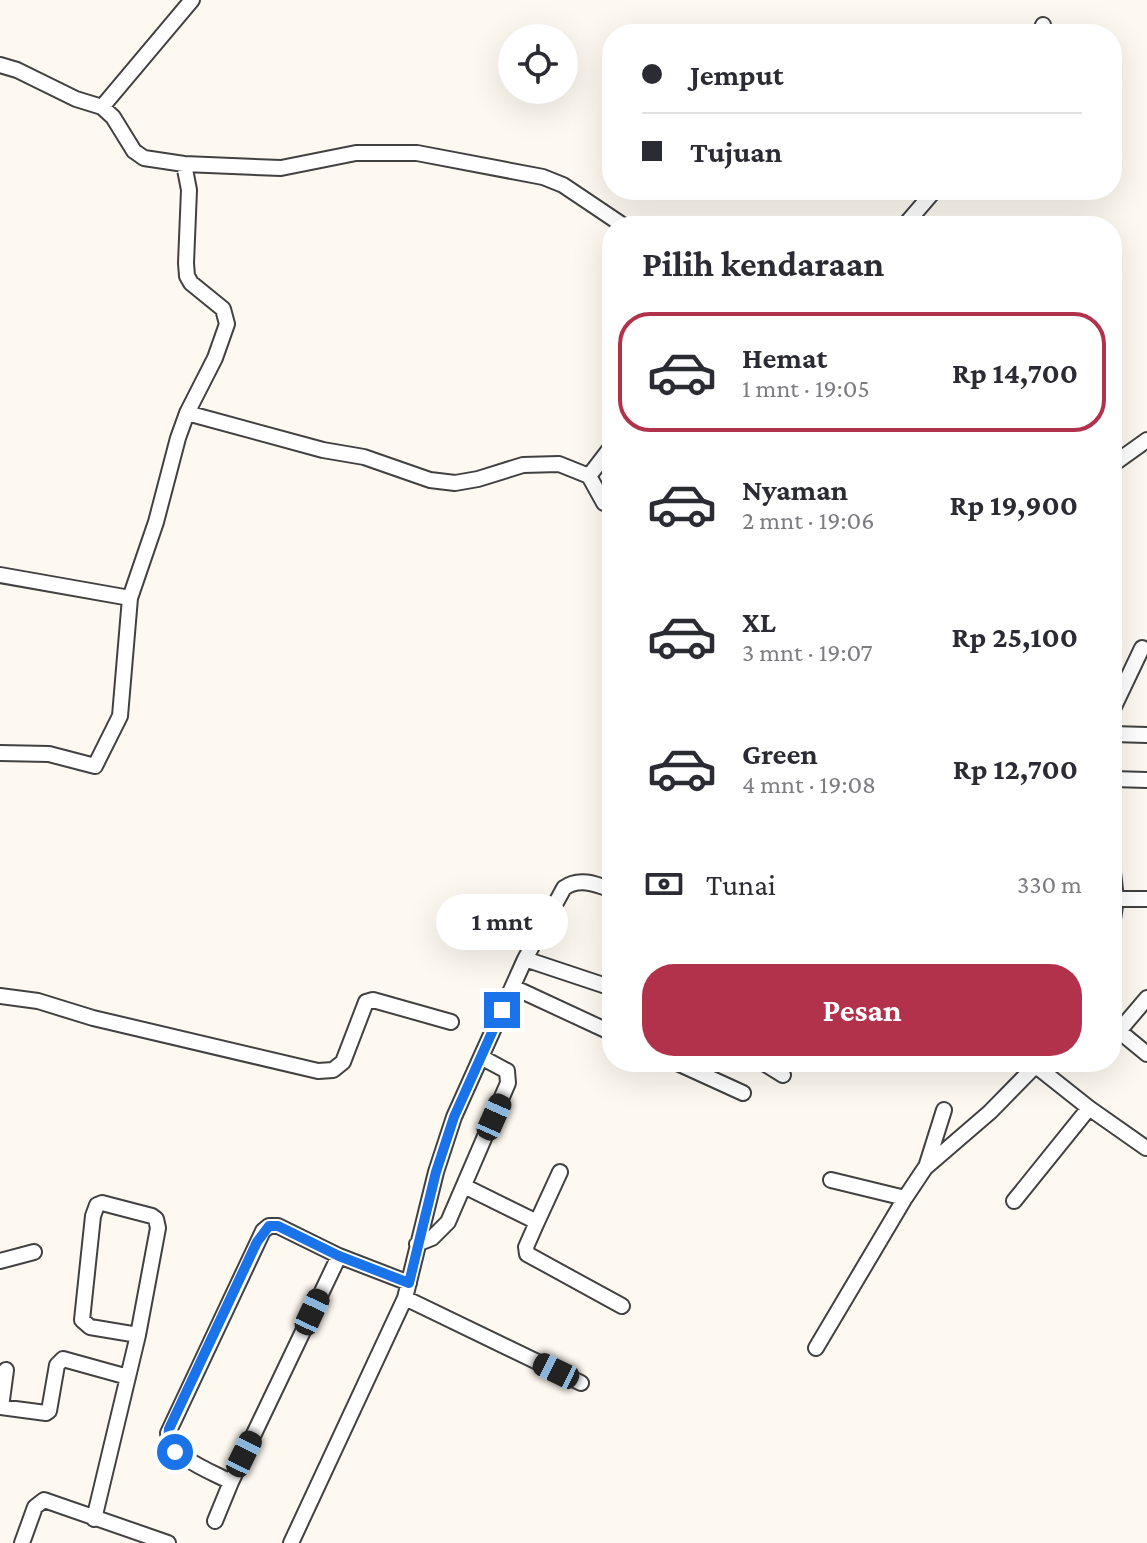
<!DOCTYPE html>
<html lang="id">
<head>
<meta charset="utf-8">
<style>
	body { margin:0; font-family:"Crimson Pro",serif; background:#f7f7f7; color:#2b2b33; height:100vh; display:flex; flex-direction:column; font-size:30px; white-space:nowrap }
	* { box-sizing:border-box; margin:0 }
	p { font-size:26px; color:#7c7c81 }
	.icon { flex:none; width:44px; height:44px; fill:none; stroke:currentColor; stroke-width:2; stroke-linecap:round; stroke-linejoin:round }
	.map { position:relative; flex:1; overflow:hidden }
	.side { position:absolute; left:602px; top:216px; width:520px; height:856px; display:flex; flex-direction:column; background:#fff; border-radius:32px; box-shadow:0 8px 32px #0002 }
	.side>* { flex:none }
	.guide { position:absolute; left:602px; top:24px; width:520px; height:176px; border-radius:32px; box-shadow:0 8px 32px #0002; display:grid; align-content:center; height:176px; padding:0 40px; background:#fff }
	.tools { position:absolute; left:498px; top:24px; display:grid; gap:16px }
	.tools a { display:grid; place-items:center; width:80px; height:80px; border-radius:50%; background:#fff; box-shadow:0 8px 32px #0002; font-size:40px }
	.end { position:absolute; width:36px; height:36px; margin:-18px; border:10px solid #1a73e8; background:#fff; box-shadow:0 0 0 4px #fff }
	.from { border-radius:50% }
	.bubble { position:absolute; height:56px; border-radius:28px; background:#fff; box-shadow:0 8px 32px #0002; font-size:26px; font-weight:700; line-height:56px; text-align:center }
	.car { position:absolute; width:24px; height:48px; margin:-24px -12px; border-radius:10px; box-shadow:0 0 6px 2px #0007; background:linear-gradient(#222 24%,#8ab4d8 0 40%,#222 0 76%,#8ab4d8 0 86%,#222 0) }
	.guide b { display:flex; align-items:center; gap:28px; height:76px; font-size:30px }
	.guide b+b { border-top:2px solid #e1e1e2 }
	.guide i { width:20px; height:20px; background:#2b2b33 }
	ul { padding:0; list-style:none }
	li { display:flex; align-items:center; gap:24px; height:120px; margin:0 16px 12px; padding:0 24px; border:4px solid transparent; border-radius:32px }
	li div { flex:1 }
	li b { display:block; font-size:30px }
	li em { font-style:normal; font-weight:700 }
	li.current { border-color:#b2324b }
	li>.icon { width:72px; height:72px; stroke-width:1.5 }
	h2 { padding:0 40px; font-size:36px; line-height:96px }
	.pay { display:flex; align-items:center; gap:20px; height:88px; padding:0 40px; font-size:30px }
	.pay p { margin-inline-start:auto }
	.primary-button { display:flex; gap:16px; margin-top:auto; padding:16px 40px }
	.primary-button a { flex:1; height:92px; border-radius:32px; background:#b2324b; color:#fff; font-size:32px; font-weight:700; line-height:92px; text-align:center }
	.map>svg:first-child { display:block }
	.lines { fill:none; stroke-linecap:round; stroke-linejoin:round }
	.street-casing { stroke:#414141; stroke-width:18 }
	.street { stroke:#fff; stroke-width:14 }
	.route { stroke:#1a73e8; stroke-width:10 }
</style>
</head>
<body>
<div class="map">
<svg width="1147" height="1543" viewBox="0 0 1147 1543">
	<rect width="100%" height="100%" fill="#fef9f0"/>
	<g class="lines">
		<defs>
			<path id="street" d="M1040 34 1043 25
				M0 65 17 70 76 99 102 107 113 117 134 151 144 158 184 164 281 168 356 153H417L543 177 563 185 624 226
				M102 107 192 0
				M904 226 935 190
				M187 413 323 450 364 457 430 480 455 483 478 479 523 465 559 464 589 476 604 503
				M1112 465 1147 440
				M589 476 612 446
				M0 575 130 598
				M1112 711 1142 648
				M1112 734 1147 735
				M0 753 49 754 95 766 120 716 130 598 156 522 178 438 187 413 215 358 227 324 223 309 191 283 187 276 186 263 189 190 184 164
				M1112 779 1147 780
				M1112 863 1116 899 1112 926
				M1116 899H1147
				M525 959 612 988
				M513 987 612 1033
				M0 996 38 1001 93 1018 318 1071 333 1070 343 1062 366 1002 373 1000 451 1022
				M1112 1027 1119 1031 1147 998
				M1119 1031 1147 1054
				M675 1062 743 1093
				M762 1062 783 1075
				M917 1063 918 1062
				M1036 1066 1089 1108 1146 1148
				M927 1164 944 1110
				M831 1180 905 1198
				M464 1186 537 1222 526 1247 527 1254 622 1306
				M1014 1201 1089 1108
				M537 1222 560 1172
				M417 1244 432 1238 448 1222 508 1083 507 1071 481 1057
				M0 1261 34 1252
				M405 1298 581 1383
				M816 1348 905 1198 925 1168 990 1112 1039 1062
				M0 1407 46 1413 49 1411 57 1365 63 1359 128 1377
				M1 1407 6 1370
				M231 1482 339 1256
				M94 1519 138 1335 158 1228 156 1219 152 1216 102 1203 97 1205 93 1216 82 1320 90 1327 138 1335
				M215 1521 231 1482C212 1472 168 1456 168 1433L263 1231 269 1226H278L339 1256 409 1283
				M22 1543 35 1507 44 1500 168 1543
				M291 1543 405 1298 436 1172 454 1117 525 959 564 888C579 877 596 884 612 890"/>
		</defs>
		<!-- street casing -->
		<use href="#street" class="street-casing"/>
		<!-- street -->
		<use href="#street" class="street"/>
	</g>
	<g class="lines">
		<!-- route -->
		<path class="route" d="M175 1452 168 1440 169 1429 257 1242 269 1226H278L339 1256 409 1283 436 1172 454 1117 502 1010"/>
	</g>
</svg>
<div class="tools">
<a><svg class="icon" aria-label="locate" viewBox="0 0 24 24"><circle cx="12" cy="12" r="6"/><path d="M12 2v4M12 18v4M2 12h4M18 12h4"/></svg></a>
</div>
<i class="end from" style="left:175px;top:1452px"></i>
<i class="end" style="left:502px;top:1010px"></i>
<div class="bubble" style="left:436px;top:894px;width:132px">1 mnt</div>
<i class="car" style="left:494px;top:1117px;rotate:24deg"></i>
<i class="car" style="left:312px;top:1312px;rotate:25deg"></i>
<i class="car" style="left:556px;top:1371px;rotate:296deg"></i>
<i class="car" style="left:244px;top:1454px;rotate:26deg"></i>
<div class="guide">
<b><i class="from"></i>Jemput</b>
<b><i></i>Tujuan</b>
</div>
<section class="side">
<h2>Pilih kendaraan</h2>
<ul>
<li class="current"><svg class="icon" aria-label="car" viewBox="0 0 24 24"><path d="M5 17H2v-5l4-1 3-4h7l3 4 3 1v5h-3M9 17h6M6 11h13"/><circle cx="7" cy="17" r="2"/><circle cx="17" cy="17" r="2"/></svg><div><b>Hemat</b><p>1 mnt · 19:05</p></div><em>Rp 14,700</em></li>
<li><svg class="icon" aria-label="car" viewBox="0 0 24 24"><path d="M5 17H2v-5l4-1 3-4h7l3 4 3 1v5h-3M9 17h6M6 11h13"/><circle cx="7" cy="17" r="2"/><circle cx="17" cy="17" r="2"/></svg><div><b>Nyaman</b><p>2 mnt · 19:06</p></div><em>Rp 19,900</em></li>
<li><svg class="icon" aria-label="car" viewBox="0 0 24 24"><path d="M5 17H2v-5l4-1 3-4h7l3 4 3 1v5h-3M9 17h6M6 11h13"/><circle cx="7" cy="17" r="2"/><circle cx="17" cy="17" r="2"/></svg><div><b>XL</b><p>3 mnt · 19:07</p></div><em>Rp 25,100</em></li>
<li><svg class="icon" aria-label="car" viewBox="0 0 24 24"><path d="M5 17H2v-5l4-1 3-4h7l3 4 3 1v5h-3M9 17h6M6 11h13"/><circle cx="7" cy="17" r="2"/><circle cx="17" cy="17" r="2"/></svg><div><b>Green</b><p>4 mnt · 19:08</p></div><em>Rp 12,700</em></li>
</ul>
<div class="pay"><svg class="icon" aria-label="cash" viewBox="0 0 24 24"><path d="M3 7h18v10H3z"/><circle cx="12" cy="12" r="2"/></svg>Tunai<p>330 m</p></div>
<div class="primary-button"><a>Pesan</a></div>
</section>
</div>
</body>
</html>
